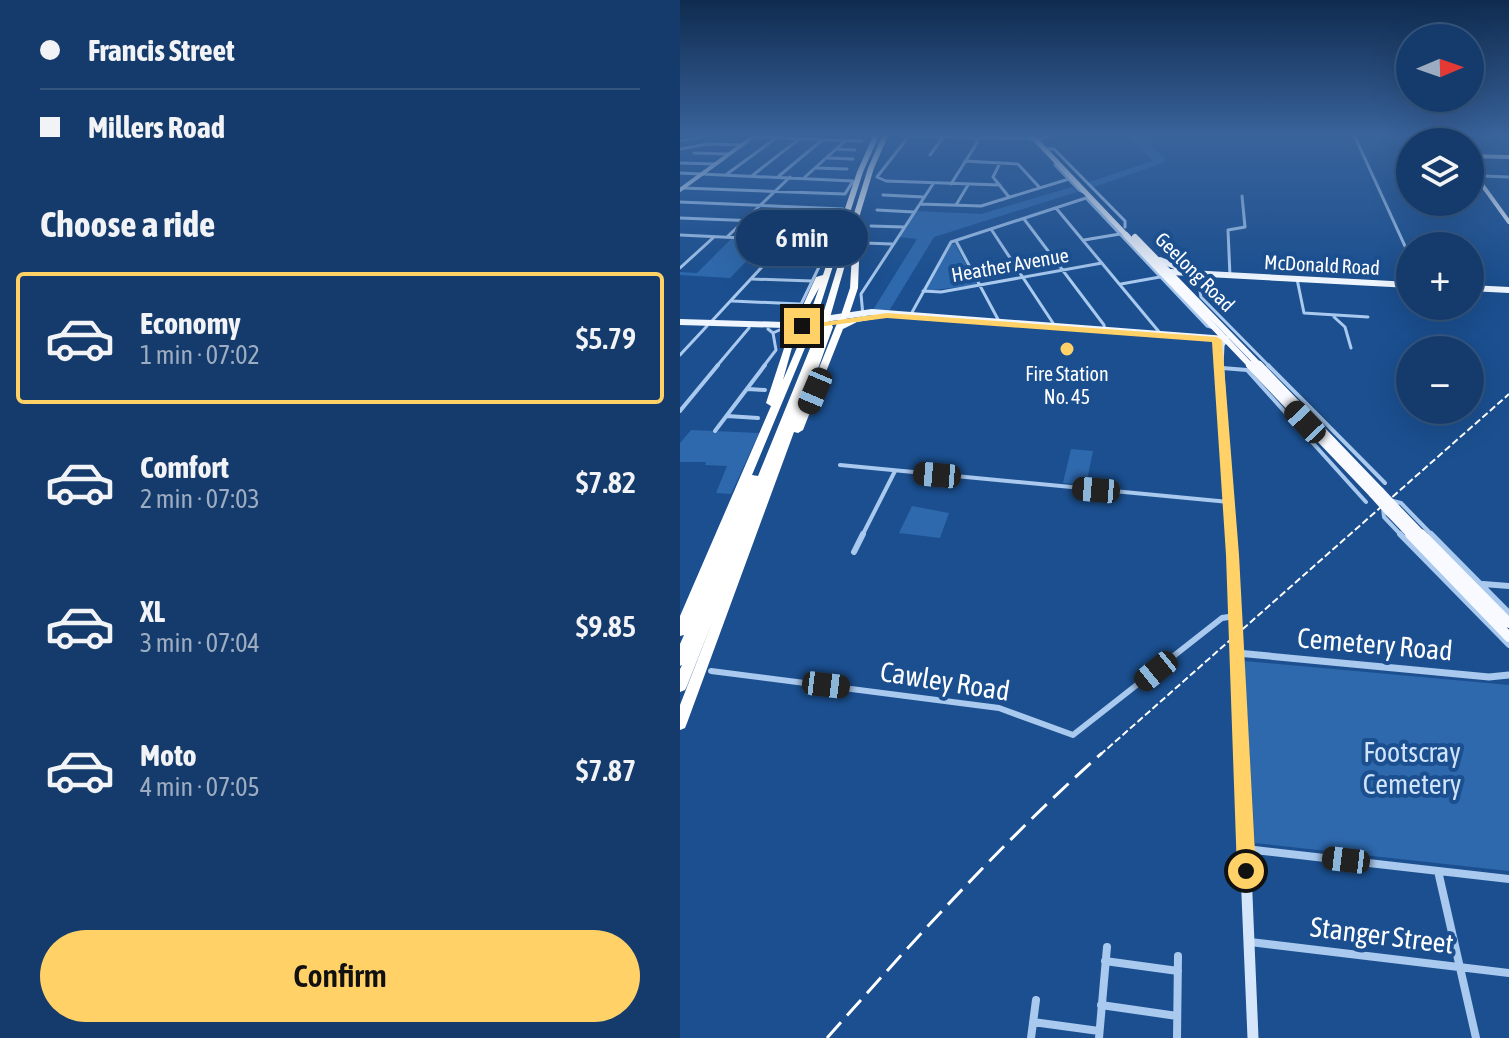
<!DOCTYPE html>
<html lang="en">
<head>
<meta charset="utf-8">
<style>
	body { margin:0; font-family:"Asap Condensed",sans-serif; background:#214673; color:#f1f3f6; height:100vh; display:flex; flex-direction:column; font-size:30px; white-space:nowrap }
	* { box-sizing:border-box; margin:0 }
	p { font-size:26px; color:#9dadc1 }
	.icon { flex:none; width:44px; height:44px; fill:none; stroke:currentColor; stroke-width:2; stroke-linecap:round; stroke-linejoin:round }
	.map { position:relative; flex:1; overflow:hidden }
	.sheet { display:flex; flex-direction:column; background:#143b6b; width:680px }
	.sheet>* { flex:none }
	.banner { display:grid; align-content:center; height:176px; padding:0 40px; background:#143b6b }
	.needle { width:52px; rotate:88deg }
	.fabs { position:absolute; left:716px; top:24px; display:grid; gap:16px }
	.fabs a { display:grid; place-items:center; width:88px; height:88px; border-radius:50%; background:#143b6b; box-shadow:0 8px 32px #0002,0 0 0 2px #33557e; font-size:40px }
	.end { position:absolute; width:36px; height:36px; margin:-18px; border:10px solid #ffd166; background:#111; box-shadow:0 0 0 4px #111 }
	.from { border-radius:50% }
	.bubble { position:absolute; height:56px; border-radius:28px; background:#143b6b; box-shadow:0 8px 32px #0002,0 0 0 2px #33557e; font-size:26px; font-weight:600; line-height:56px; text-align:center }
	.car { position:absolute; width:24px; height:48px; margin:-24px -12px; border-radius:10px; box-shadow:0 0 6px 2px #0007; background:linear-gradient(#222 24%,#8ab4d8 0 40%,#222 0 76%,#8ab4d8 0 86%,#222 0) }
	.banner b { display:flex; align-items:center; gap:28px; height:76px; font-size:30px }
	.banner b+b { border-top:2px solid #33557e }
	.banner i { width:20px; height:20px; background:#f1f3f6 }
	ul { padding:0; list-style:none }
	li { display:flex; align-items:center; gap:24px; height:132px; margin:0 16px 12px; padding:0 24px; border:4px solid transparent; border-radius:8px }
	li div { flex:1 }
	li b { display:block; font-size:30px }
	li em { font-style:normal; font-weight:600 }
	li.active { border-color:#ffd166 }
	li>.icon { width:72px; height:72px; stroke-width:1.5 }
	h2 { padding:0 40px; font-size:36px; line-height:96px }
	.primary-button { display:flex; gap:16px; margin-top:auto; padding:16px 40px }
	.primary-button a { flex:1; height:92px; border-radius:48px; background:#ffd166; color:#111; font-size:32px; font-weight:600; line-height:92px; text-align:center }
	main { display:flex; flex:1; min-height:0 }
	.map>svg:first-child { display:block }
	.green { fill:#2e69ad }
	.lines { fill:none; stroke-linecap:round; stroke-linejoin:round }
	.stream { stroke:#9cc4f0; stroke-width:2 }
	.minor-far3 { stroke:#a9c9ee; stroke-width:3 }
	.minor-far2 { stroke:#a9c9ee; stroke-width:4 }
	.minor-far1 { stroke:#a9c9ee; stroke-width:6 }
	.minor { stroke:#a9c9ee; stroke-width:8 }
	.tertiary { stroke:#a9c9ee; stroke-width:7 }
	.secondary-far4 { stroke:#d6e6fa; stroke-width:4 }
	.secondary-far3 { stroke:#d6e6fa; stroke-width:5 }
	.secondary-far2 { stroke:#d6e6fa; stroke-width:6 }
	.secondary-far1 { stroke:#d6e6fa; stroke-width:8 }
	.secondary { stroke:#d6e6fa; stroke-width:11 }
	.primary-far1 { stroke:#f0f6ff; stroke-width:4 }
	.primary { stroke:#f0f6ff; stroke-width:6 }
	.trunk-far3 { stroke:#f8faff; stroke-width:5 }
	.trunk-far2 { stroke:#f8faff; stroke-width:6 }
	.trunk-far1 { stroke:#f8faff; stroke-width:8 }
	.trunk { stroke:#f8faff; stroke-width:10 }
	.motorway { fill:#fff; fill-rule:evenodd }
	.rail-far1 { stroke:#fff; stroke-width:2; stroke-dasharray:7 3; stroke-linecap:butt }
	.rail { stroke:#fff; stroke-width:3; stroke-dasharray:21 9; stroke-linecap:butt }
	.trunk-bridge { stroke:#f8faff; stroke-width:8 }
	.motorway-bridge { stroke:#fff; stroke-width:8 }
	.route { fill:#ffd166 }
	.poi-dot { fill:#ffd166; stroke:#1b4f8f; stroke-width:3 }
	.labels { text-anchor:middle; stroke-width:8; stroke-linejoin:round; paint-order:stroke }
	.far-street-label { font-size:20px; fill:#fff; stroke:#1b4f8f }
	.far-poi-label { font-size:20px; fill:#fff; stroke:#1b4f8f }
	.near-street-label { font-size:28px; fill:#fff; stroke:#1b4f8f }
	.near-park-label { font-size:28px; fill:#cfe3fa; stroke:#1b4f8f }
</style>
</head>
<body>
<main>
<section class="sheet">
<div class="banner">
<b><i class="from"></i>Francis Street</b>
<b><i></i>Millers Road</b>
</div>
<h2>Choose a ride</h2>
<ul>
<li class="active"><svg class="icon" aria-label="car" viewBox="0 0 24 24"><path d="M5 17H2v-5l4-1 3-4h7l3 4 3 1v5h-3M9 17h6M6 11h13"/><circle cx="7" cy="17" r="2"/><circle cx="17" cy="17" r="2"/></svg><div><b>Economy</b><p>1 min · 07:02</p></div><em>$5.79</em></li>
<li><svg class="icon" aria-label="car" viewBox="0 0 24 24"><path d="M5 17H2v-5l4-1 3-4h7l3 4 3 1v5h-3M9 17h6M6 11h13"/><circle cx="7" cy="17" r="2"/><circle cx="17" cy="17" r="2"/></svg><div><b>Comfort</b><p>2 min · 07:03</p></div><em>$7.82</em></li>
<li><svg class="icon" aria-label="car" viewBox="0 0 24 24"><path d="M5 17H2v-5l4-1 3-4h7l3 4 3 1v5h-3M9 17h6M6 11h13"/><circle cx="7" cy="17" r="2"/><circle cx="17" cy="17" r="2"/></svg><div><b>XL</b><p>3 min · 07:04</p></div><em>$9.85</em></li>
<li><svg class="icon" aria-label="car" viewBox="0 0 24 24"><path d="M5 17H2v-5l4-1 3-4h7l3 4 3 1v5h-3M9 17h6M6 11h13"/><circle cx="7" cy="17" r="2"/><circle cx="17" cy="17" r="2"/></svg><div><b>Moto</b><p>4 min · 07:05</p></div><em>$7.87</em></li>
</ul>
<div class="primary-button"><a>Confirm</a></div>
</section>
<div class="map">
<svg width="829" height="1038" viewBox="0 0 829 1038">
	<rect width="100%" height="100%" fill="#1b4f8f"/>
	<!-- green -->
	<path class="green" d="M447 136H459L485 158V162L414 187 409 182 473 161Z
		M392 187 397 192 254 237 209 311 193 310 237 239 219 237 236 211 301 214Z
		M52 238 87 240 50 278 0 275V272L17 273Z
		M271 244H275L297 285 245 291Z
		M11 430 79 433 51 494 36 493 47 466 25 465 26 462H0V443Z
		M391 449 413 451 406 485 383 483Z
		M232 506 269 513 260 538 219 533Z
		M564 661 829 685V871L575 843Z"/>
	<g class="lines">
		<!-- stream -->
		<path class="stream" d="M0 141 27 136"/>
		<!-- minor-far3 -->
		<path class="minor-far3" d="M72 137 182 141
			M675 137 730 257
			M360 139 368 136
			M0 149 28 144 62 145
			M157 149 175 150
			M364 149H374L445 221V227
			M14 153 49 154
			M250 155 263 137
			M147 158 173 159
			M376 160 375 165 399 190 407 194V199L527 326 534 328
			M285 161 338 164 360 188
			M0 163 35 164
			M320 163 313 177 329 197
			M136 168 167 169
			M0 173 173 181 165 194 3 188
			M47 174 96 138
			M73 175 119 139
			M99 176 142 140
			M802 176 829 177
			M125 177 165 141
			M271 184 297 143V137
			M320 185 206 181 197 177 229 136 355 139
			M203 195 244 197
			M0 202 163 209 156 224 0 218
			M240 204 301 206 389 179
			M276 205 288 185
			M376 208 480 333
			M197 210 234 212
			M344 219 424 325 425 331
			M191 226 224 227
			M311 229 373 323 372 328
			M0 235 151 242 112 323
			M48 236 110 177
			M404 240 440 234
			M276 241 320 323
			M185 243 212 244
			M91 258 141 261
			M0 268 34 237
			M518 274 525 283 520 291 521 297 590 367
			M550 276 548 230 565 227 562 196
			M72 279 132 281
			M617 279 624 313 688 317
			M441 284 480 277
			M243 291 261 292 422 263
			M52 301 121 304
			M183 316 181 294 253 184
			M230 316 271 242 406 198
			M654 317 665 327 671 348
			M30 323 107 240
			M93 333 104 328
			M0 355 27 326
			M36 367 69 328
			M83 367 96 350 93 333 88 329"/>
		<!-- minor-far2 -->
		<path class="minor-far2" d="M588 365 705 483
			M542 368 567 370 686 502
			M68 389 85 390
			M0 411 38 365
			M47 416 78 418
			M35 431 85 365
			M160 465 549 502
			M182 536 215 471
			M722 536 704 517 703 508 713 501 721 503 753 536"/>
		<!-- minor-far1 -->
		<path class="minor-far1" d="M720 534 829 645
			M751 534 829 613
			M174 552 183 534
			M803 584 829 586
			M31 671 319 708 393 735 542 618 555 616"/>
		<!-- minor -->
		<path class="minor" d="M566 849 829 879
			M758 871 796 1038
			M570 942 829 973
			M425 961 498 971
			M421 1005 497 1016
			M353 1022 419 1031
			M351 1038 356 1000
			M419 1038 427 947
			M497 1038 498 956"/>
		<!-- tertiary -->
		<path class="tertiary" d="M557 653 809 677 829 675"/>
		<!-- secondary-far4 -->
		<path class="secondary-far4" d="M0 190 74 136"/>
		<!-- secondary-far3 -->
		<path class="secondary-far3" d="M541 367 542 345 546 339"/>
		<!-- secondary-far2 -->
		<path class="secondary-far2" d="M541 365 551 536"/>
		<!-- secondary-far1 -->
		<path class="secondary-far1" d="M551 534 561 755"/>
		<!-- secondary -->
		<path class="secondary" d="M561 753 573 1038"/>
		<!-- primary-far1 -->
		<path class="primary-far1" d="M766 136 771 142
			M790 156 829 157
			M790 168 829 222"/>
		<!-- primary -->
		<path class="primary" d="M480 260 502 269
			M491 272 730 285
			M790 288 829 290
			M0 322 104 325 192 312 546 339"/>
		<!-- trunk-far3 -->
		<path class="trunk-far3" d="M352 136 448 237"/>
		<!-- trunk-far2 -->
		<path class="trunk-far2" d="M446 235 572 367
			M455 237 581 367"/>
		<!-- trunk-far1 -->
		<path class="trunk-far1" d="M570 365 693 494
			M579 365 700 491
			M716 508 743 536
			M710 513 732 536"/>
		<!-- trunk -->
		<path class="trunk" d="M730 534 829 637
			M741 534 829 623"/>
		<!-- motorway -->
		<path class="motorway" d="M193 136H199L183 172 137 316 133 318 129 316 139 288 118 326 103 380 124 331 128 329 132 331 72 475 78 476 133 341 137 339 140 340 146 325H152L153 327 131 388 155 328 159 319 162 317 161 315 170 288 173 237 151 314 147 316 143 314 188 168 202 136H208L194 168 175 231 180 233 178 288 169 315 166 317V321L175 318 200 314 204 316 200 318 177 322 163 329 123 430 118 433 114 432 7 723 5 728 0 730V705L33 620 7 686 5 690 0 692V669L2 665 0 666V644L4 635 0 636V616L91 406 86 403 111 327 114 325 136 277 143 275 177 172Z"/>
		<!-- rail-far1 -->
		<path class="rail-far1" d="M420 755 829 394"/>
		<!-- rail -->
		<path class="rail" d="M147 1038C235 939 323 841 422 753"/>
		<!-- trunk-bridge -->
		<path class="trunk-bridge" d="M700 491 716 508
			M693 494 710 513"/>
		<!-- motorway-bridge -->
		<path class="motorway-bridge" d="M142 328 147 314
			M128 331 133 316"/>
	</g>
	<!-- sky -->
	<linearGradient id="sky" x2="0" y2="1"><stop stop-color="#0f2b4f"/><stop offset="0.48" stop-color="#39639b"/><stop offset="1" stop-color="#39639b" stop-opacity="0"/></linearGradient>
	<rect width="829" height="281" fill="url(#sky)"/>
	<!-- route -->
	<path class="route" d="M207 313 537 337 542 340 559 555 576 871 573 878 566 881 559 878 557 871 546 555 532 342 207 318 122 329 117 326Z"/>
	<!-- markers -->
	<circle class="poi-dot" cx="387" cy="349" r="8"/>
	<g class="labels">
		<!-- far-street labels -->
		<g class="far-street-label">
			<text transform="translate(330 265) rotate(-10)" y="7">Heather Avenue</text>
			<text transform="translate(642 265) rotate(3)" y="7">McDonald Road</text>
			<text transform="translate(515 272) rotate(45)" y="7">Geelong Road</text>
		</g>
		<!-- far-poi labels -->
		<g class="far-poi-label">
			<text x="387" y="381">Fire Station<tspan x="387" dy="23">No. 45</tspan></text>
		</g>
		<!-- near-street labels -->
		<g class="near-street-label">
			<text transform="translate(695 644) rotate(5)" y="10">Cemetery Road</text>
			<text transform="translate(265 681) rotate(9)" y="10">Cawley Road</text>
			<text transform="translate(702 935) rotate(7)" y="10">Stanger Street</text>
		</g>
		<!-- near-park labels -->
		<g class="near-park-label">
			<text x="732" y="762">Footscray<tspan x="732" dy="32">Cemetery</tspan></text>
		</g>
	</g>
</svg>
<div class="fabs">
<a><svg class="needle" viewBox="-14 -14 28 28"><path d="M0-13l5 13h-10z" fill="#e53935"/><path d="M0 13l5-13h-10z" fill="#9dadc1"/></svg></a>
<a><svg class="icon" aria-label="layers" viewBox="0 0 24 24"><path d="M12 4l9 5-9 5-9-5zM3 14l9 5 9-5"/></svg></a>
<a>+</a>
<a>−</a>
</div>
<i class="end from" style="left:566px;top:871px"></i>
<i class="end" style="left:122px;top:326px"></i>
<div class="bubble" style="left:56px;top:210px;width:132px">6 min</div>
<i class="car" style="left:135px;top:391px;rotate:203deg"></i>
<i class="car" style="left:625px;top:422px;rotate:317deg"></i>
<i class="car" style="left:257px;top:475px;rotate:275deg"></i>
<i class="car" style="left:416px;top:490px;rotate:275deg"></i>
<i class="car" style="left:476px;top:671px;rotate:231deg"></i>
<i class="car" style="left:146px;top:685px;rotate:97deg"></i>
<i class="car" style="left:666px;top:860px;rotate:277deg"></i>
</div>
</main>
</body>
</html>
